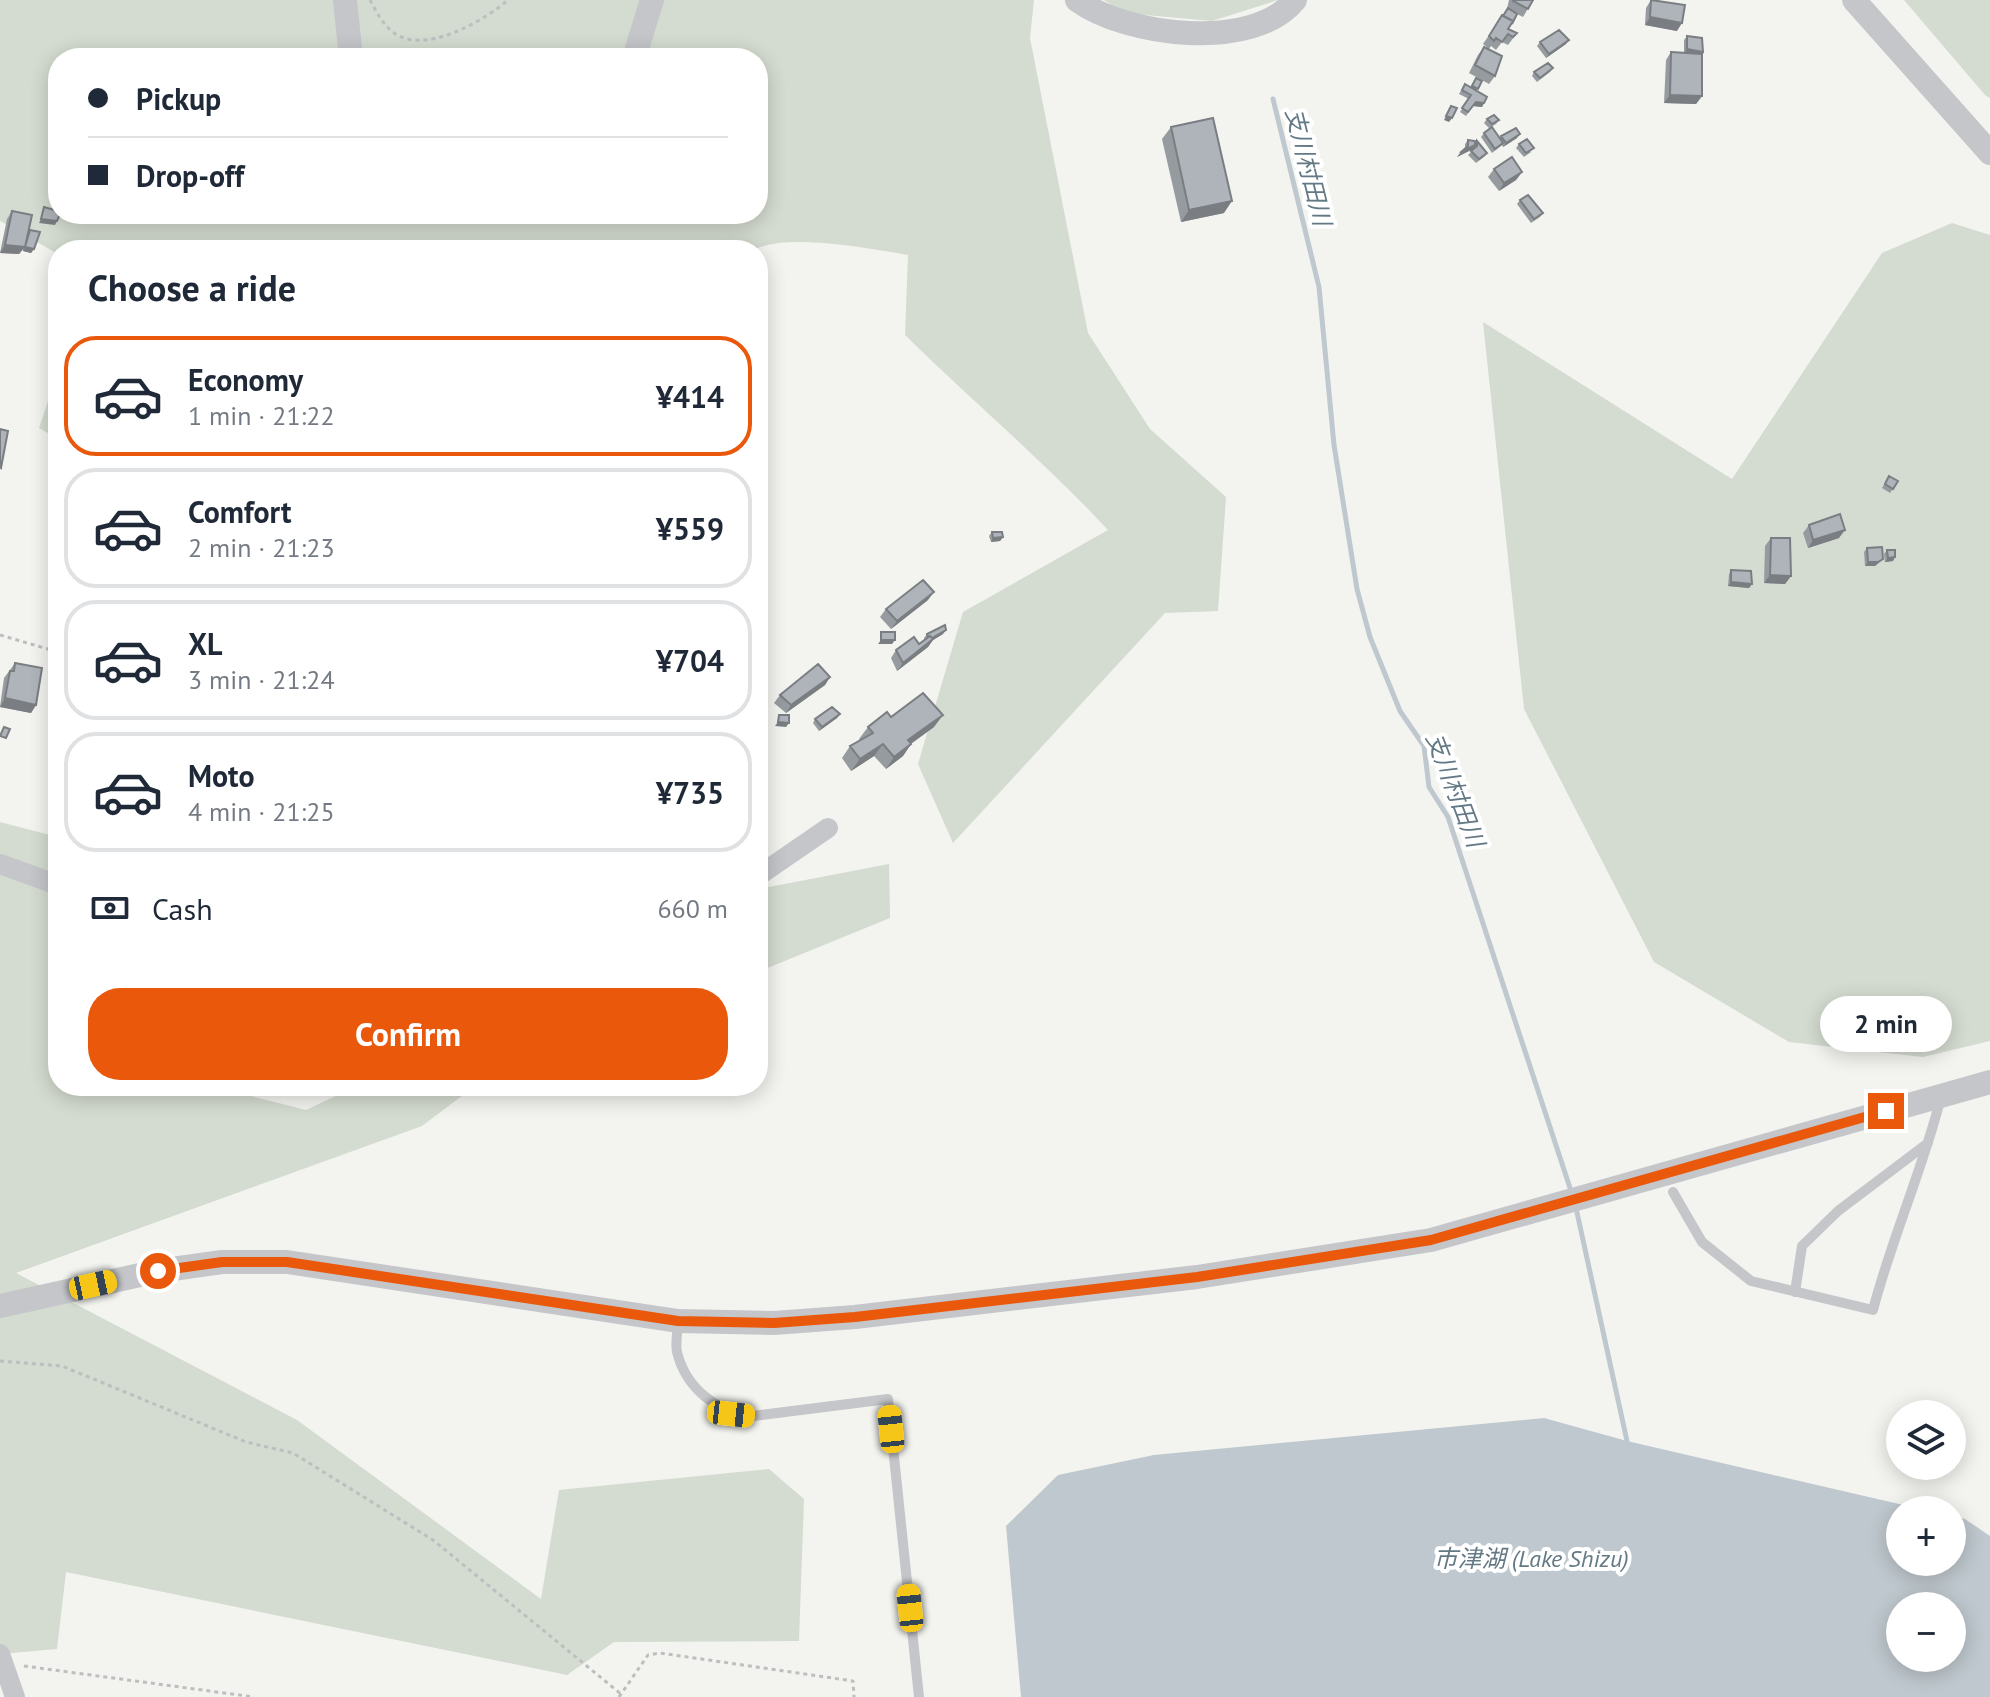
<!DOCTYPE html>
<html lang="en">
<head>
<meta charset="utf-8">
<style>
	body { margin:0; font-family:"PT Sans","Noto Sans JP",sans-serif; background:#f2f2f3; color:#1f2937; height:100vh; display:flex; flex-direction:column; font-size:30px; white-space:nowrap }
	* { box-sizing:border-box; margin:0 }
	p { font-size:26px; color:#747a83 }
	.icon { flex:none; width:44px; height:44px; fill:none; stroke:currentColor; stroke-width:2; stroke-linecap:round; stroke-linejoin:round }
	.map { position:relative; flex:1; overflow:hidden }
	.panel { position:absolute; left:48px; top:240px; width:720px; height:856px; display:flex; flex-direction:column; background:#fff; border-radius:32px; box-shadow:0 4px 20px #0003 }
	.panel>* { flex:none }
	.guide { position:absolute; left:48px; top:48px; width:720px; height:176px; border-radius:32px; box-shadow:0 4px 20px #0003; display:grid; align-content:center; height:176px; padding:0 40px; background:#fff }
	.tools { position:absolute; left:1886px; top:1400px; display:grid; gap:16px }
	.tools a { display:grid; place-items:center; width:80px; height:80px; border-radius:50%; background:#fff; box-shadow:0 4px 20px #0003; font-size:40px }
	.end { position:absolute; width:36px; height:36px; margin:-18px; border:10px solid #ea580c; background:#fff; box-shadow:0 0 0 4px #fff }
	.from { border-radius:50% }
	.bubble { position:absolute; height:56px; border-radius:28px; background:#fff; box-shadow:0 4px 20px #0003; font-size:26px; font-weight:700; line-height:56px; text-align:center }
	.car { position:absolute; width:24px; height:48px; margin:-24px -12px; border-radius:10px; box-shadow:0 0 6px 2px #0007; background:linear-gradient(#f5c518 24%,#345 0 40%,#f5c518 0 76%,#345 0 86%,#f5c518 0) }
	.guide b { display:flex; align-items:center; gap:28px; height:76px; font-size:30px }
	.guide b+b { border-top:2px solid #e0e1e3 }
	.guide i { width:20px; height:20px; background:#1f2937 }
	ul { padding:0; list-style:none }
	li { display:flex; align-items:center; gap:24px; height:120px; margin:0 16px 12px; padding:0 24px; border:4px solid #e0e1e3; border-radius:32px }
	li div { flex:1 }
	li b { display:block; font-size:30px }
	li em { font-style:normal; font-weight:700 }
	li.selected { border-color:#ea580c }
	li>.icon { width:72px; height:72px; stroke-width:1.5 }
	h2 { padding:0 40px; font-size:36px; line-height:96px }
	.pay { display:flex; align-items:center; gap:20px; height:88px; padding:0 40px; font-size:30px }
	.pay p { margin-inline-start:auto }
	.cta { display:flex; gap:16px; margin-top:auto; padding:16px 40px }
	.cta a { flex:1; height:92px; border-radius:32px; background:#ea580c; color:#fff; font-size:32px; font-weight:700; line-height:92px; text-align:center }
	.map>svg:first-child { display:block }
	.green { fill:#d4dbd0; fill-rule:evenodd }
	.water { fill:#bfc8ce; fill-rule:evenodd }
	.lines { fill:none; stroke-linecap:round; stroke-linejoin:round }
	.stream { stroke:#bfc8ce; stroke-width:5 }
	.path { stroke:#bdbec0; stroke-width:3; stroke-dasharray:4 4; stroke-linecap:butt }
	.service { stroke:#c4c6ca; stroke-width:10 }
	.minor { stroke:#c4c6ca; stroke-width:20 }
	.tertiary { stroke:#c4c6ca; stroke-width:24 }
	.wall { fill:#969b9f }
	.shaded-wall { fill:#7a7e82 }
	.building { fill:#aeb4b9; stroke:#7a7e82; stroke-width:2 }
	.route { stroke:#ea580c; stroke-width:10 }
	.labels { text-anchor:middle; stroke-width:8; stroke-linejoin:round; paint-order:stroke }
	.water-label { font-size:24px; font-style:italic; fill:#637985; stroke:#fff }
</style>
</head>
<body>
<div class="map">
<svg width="1990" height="1697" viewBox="0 0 1990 1697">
	<rect width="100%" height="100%" fill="#f3f4ef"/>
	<!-- green -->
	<path class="green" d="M0 0H1034L1030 38 1088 333 1150 429 1226 497 1218 611 1165 613 953 843 918 764 963 612 1108 530C1044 461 972 401 905 335L908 255C872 249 785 232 754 250H58V254L0 221ZM58 58H758V214H58Z
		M1104 0H1278L1212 21 1123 13Z
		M1904 0H1990V98L1985 95Z
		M1952 223 1990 235V1041L1923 1057 1789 1042 1654 962 1524 709 1483 322 1732 479 1882 253Z
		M58 371V439L39 428Z
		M0 822 58 837V1086H211L306 1110 357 1086H475L422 1126 16 1273 297 1420 541 1599 559 1490 769 1469 804 1499 799 1641 614 1642 567 1675 66 1572 57 1649 0 1654Z
		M889 864 890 918 758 972V881L769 887Z"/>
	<!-- water -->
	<path class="water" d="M1544 1418 1627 1441 1925 1510H1900V1562H1952V1516L1965 1519 1990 1536V1697H1021L1006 1526 1058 1475 1154 1455ZM1900 1606H1952V1658H1900Z"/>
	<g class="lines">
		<!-- stream -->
		<path class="stream" d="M1273 99 1319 287 1334 445 1357 589 1370 637 1400 711 1424 746 1429 787 1448 817 1572 1194
			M1576 1208 1627 1441"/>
		<!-- path -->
		<path class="path" d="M370 0C377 13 384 27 397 35 429 53 485 20 508 0
			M0 635 58 652
			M0 1361 62 1366 246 1442 293 1453 433 1540 621 1694
			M24 1666 254 1697
			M619 1697 648 1655 660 1653 853 1681 854 1697"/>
		<!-- service -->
		<path class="service" d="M1673 1192 1702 1242 1751 1281 1873 1310C1892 1237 1923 1169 1941 1097
			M1795 1292 1802 1246 1838 1211 1928 1143
			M678 1321C678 1330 675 1343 677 1352 686 1389 718 1413 753 1416L888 1399 919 1697"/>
		<!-- minor -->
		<path class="minor" d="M0 864 58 885
			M758 876 828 828
			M0 1654 15 1697"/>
		<!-- tertiary -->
		<path class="tertiary" d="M345 0 351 58
			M1077 0C1126 36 1253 52 1295 0
			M1854 0 1990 153
			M634 58 652 0
			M0 1306 158 1271 222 1262H287L678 1321 774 1323 855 1317 1197 1277 1431 1240 1990 1082"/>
	</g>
	<!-- wall -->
	<path class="wall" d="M1509 0H1533L1523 17 1517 14 1508 29 1517 33 1508 45 1502 42 1496 50 1491 46 1489 49 1483 44 1507 9Z
		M1651 0 1677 31 1645 25 1646 8Z
		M1687 36 1703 52 1701 54 1702 96 1696 104 1664 103 1666 60 1671 52 1684 53V40Z
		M1540 42 1566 44 1546 58 1537 46Z
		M1484 47 1495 76 1489 84 1469 73 1478 55Z
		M1553 68 1550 72 1537 82 1532 76 1534 72Z
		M1476 78 1482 81 1476 91 1484 103 1482 107 1473 106 1466 116 1460 112 1469 99 1459 94 1465 84 1470 87Z
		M1487 119 1499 120 1496 124 1489 128 1484 123Z
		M1171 127 1224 213 1181 222 1162 139Z
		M1484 133 1500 138 1501 136 1517 138 1503 147 1502 145 1492 153 1481 137Z
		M1468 140 1475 144 1477 141 1487 153 1484 157 1476 163 1468 155 1475 148V147L1473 149 1457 157 1465 148V144Z
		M1519 144 1531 152 1524 157 1516 148Z
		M1494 169 1522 172 1516 180 1499 191 1488 177Z
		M1520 200 1543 213 1540 217 1531 223 1517 204Z
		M12 211 28 233 30 230 34 249 31 253 23 251V249L19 254 0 253 7 219Z
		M1889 476 1898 481 1890 493 1882 488Z
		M1809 525 1839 538 1808 548 1803 533Z
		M992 532 1003 537 1000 541 991 542 989 536Z
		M1771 538 1791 576 1785 584 1764 583 1765 546Z
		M1867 548 1883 559 1875 566H1865L1864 552Z
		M1887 550 1895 557 1893 561 1885 562 1884 554Z
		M1731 570 1752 584 1749 588 1728 586 1729 574Z
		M928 600 891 629 880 617 886 609Z
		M927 634H943L933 640 928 647 897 671 891 658 896 650 919 644 925 640 924 638Z
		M15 663 36 705 31 713 0 707 4 678Z
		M830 677 825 685 786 713 774 703 780 695Z
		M840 714 837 718 819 731 813 723 815 719Z
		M891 717 934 727 911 744 903 756 886 769 874 756 851 771 842 758 850 746 860 740 859 739 868 727Z"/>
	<!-- shaded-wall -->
	<path class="shaded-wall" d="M1650 17 1682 23 1677 31 1645 25Z
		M1569 40 1566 44 1546 58 1549 54Z
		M1687 49 1703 52 1700 56 1684 53Z
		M1670 95 1702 96 1696 104 1664 103Z
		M1476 102 1484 103 1482 107 1473 106Z
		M1446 116 1452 118 1449 122 1444 120Z
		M1520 134 1517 138 1503 147 1506 143Z
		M1475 145 1473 149 1457 157 1460 153Z
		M1522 172 1516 180 1499 191 1504 183Z
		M1232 201 1224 213 1181 222 1189 210Z
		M41 219 57 221 55 225 39 223Z
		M5 245 25 247 19 254 0 253Z
		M25 247 34 249 31 253 23 251Z
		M1845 530 1839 538 1808 548 1813 540Z
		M1003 537 1000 541 991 542 993 538Z
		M1895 557 1893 561 1885 562 1888 558Z
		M1883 559 1875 566H1865L1868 562Z
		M1770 575 1791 576 1785 584 1764 583Z
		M1731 582 1752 584 1749 588 1728 586Z
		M934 592 928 600 891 629 897 621Z
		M946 630 943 634 933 640 928 647 897 671 903 663 929 639Z
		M881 640H895L892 644H878Z
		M830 677 825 685 786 713 791 705Z
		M5 698 36 705 31 713 0 707Z
		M840 714 837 718 819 731 822 727Z
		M943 715 934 727 899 752 908 740Z
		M778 722 789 723 786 727 775 726Z
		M883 744 874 756 851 771 860 759Z
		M911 744 903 756 886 769 894 757Z"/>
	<!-- building -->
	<path class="building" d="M1513 0H1533L1528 9 1513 1Z
		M1651 0 1685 5 1682 23 1650 17Z
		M1508 8 1517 14 1512 24 1513 21 1503 16Z
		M1502 15 1513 21 1508 29 1517 33 1513 37 1508 34 1502 42 1496 38 1494 41 1489 36Z
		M1559 30 1569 40 1549 54 1540 42Z
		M1687 36 1702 38 1703 52 1687 49Z
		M1484 47 1502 56 1495 76 1475 65Z
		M1671 52 1702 54V96L1670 95Z
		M1548 63 1553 68 1540 78 1534 72Z
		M1476 78 1482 81 1478 89 1472 86Z
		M1465 84 1487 97 1484 103 1476 102 1468 112 1462 108 1471 95 1462 90Z
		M1451 106 1457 108 1452 118 1446 116Z
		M1494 115 1499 120 1492 124 1487 119Z
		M1213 118 1232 201 1189 210 1171 127Z
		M1492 127 1503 143 1495 149 1484 133Z
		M1516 128 1520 134 1506 143 1501 136Z
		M1527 139 1534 148 1526 153 1519 144Z
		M1468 140 1475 141V145L1460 153 1468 146Z
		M1477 141 1487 153 1479 159 1471 151 1477 146Z
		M1512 157 1522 172 1504 183 1494 169Z
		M1528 195 1543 213 1534 219 1520 200Z
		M44 207 58 211V214H60L57 221 41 219Z
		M12 211 32 215 25 247 5 245Z
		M30 230 40 232 34 249 25 247Z
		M0 429 8 431 1 468 0 467Z
		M1889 476 1898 481 1893 489 1885 484Z
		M1840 514 1845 530 1813 540 1809 525Z
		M992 532H1002L1003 537 993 538Z
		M1771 538H1790L1791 576 1770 575Z
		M1882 547 1883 559 1878 562H1868L1867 548Z
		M1887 550H1895V557L1888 558Z
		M1731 570 1751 571 1752 584 1731 582Z
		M923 580 934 592 897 621 886 609Z
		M945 625 946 630 932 638 930 636 928 637 927 634Z
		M881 632H895V640H881Z
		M930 636 933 639 903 663 896 650 914 637 919 644Z
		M15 663 42 668 36 705 5 698 10 671H14Z
		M818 664 830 677 791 705 780 695Z
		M923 693 943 715 908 740 911 744 894 757 883 744 860 759 850 746 873 733 868 727 887 712 891 717Z
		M832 707 840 714 822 727 815 719Z
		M779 715H789V723L778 722Z
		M4 727 10 729 6 738 0 736Z"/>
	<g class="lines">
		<!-- route -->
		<path class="route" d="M158 1271 222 1262H287L678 1321 774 1323 855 1317 1197 1277 1431 1240 1886 1111"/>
	</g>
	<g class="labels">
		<!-- water labels -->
		<g class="water-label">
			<text transform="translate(1308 167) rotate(76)" y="8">支川村田川</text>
			<text transform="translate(1455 790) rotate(69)" y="8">支川村田川</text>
			<text x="1531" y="1567">市津湖 (Lake Shizu)</text>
		</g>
	</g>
</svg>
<div class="tools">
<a><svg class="icon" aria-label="layers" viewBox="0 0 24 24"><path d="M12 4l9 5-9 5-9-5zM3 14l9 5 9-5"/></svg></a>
<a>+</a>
<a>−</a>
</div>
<i class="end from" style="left:158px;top:1271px"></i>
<i class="end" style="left:1886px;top:1111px"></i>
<div class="bubble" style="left:1820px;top:996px;width:132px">2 min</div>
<i class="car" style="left:93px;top:1285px;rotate:78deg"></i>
<i class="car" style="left:731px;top:1414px;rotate:96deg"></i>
<i class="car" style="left:891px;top:1429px;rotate:354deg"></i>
<i class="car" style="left:910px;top:1608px;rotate:354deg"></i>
<div class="guide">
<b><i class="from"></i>Pickup</b>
<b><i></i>Drop-off</b>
</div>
<section class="panel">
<h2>Choose a ride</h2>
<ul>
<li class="selected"><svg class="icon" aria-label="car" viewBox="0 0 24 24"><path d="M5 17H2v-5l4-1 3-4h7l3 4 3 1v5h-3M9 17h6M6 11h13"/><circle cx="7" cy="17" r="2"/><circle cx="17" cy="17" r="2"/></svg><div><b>Economy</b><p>1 min · 21:22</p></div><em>¥414</em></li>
<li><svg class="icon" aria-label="car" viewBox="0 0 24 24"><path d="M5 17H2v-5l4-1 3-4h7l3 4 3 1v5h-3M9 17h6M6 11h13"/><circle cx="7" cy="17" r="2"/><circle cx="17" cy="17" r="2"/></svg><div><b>Comfort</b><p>2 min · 21:23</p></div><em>¥559</em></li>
<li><svg class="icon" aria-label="car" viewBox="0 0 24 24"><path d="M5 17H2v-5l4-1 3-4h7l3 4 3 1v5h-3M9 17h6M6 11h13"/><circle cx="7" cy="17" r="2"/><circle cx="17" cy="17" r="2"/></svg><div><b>XL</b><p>3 min · 21:24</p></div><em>¥704</em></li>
<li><svg class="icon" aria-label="car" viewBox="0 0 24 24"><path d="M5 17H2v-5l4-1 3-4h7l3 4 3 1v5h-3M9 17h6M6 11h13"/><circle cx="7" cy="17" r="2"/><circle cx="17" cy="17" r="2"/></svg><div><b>Moto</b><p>4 min · 21:25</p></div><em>¥735</em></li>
</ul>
<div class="pay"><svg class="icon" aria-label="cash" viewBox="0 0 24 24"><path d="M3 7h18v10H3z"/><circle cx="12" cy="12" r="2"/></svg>Cash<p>660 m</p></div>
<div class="cta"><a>Confirm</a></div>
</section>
</div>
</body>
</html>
